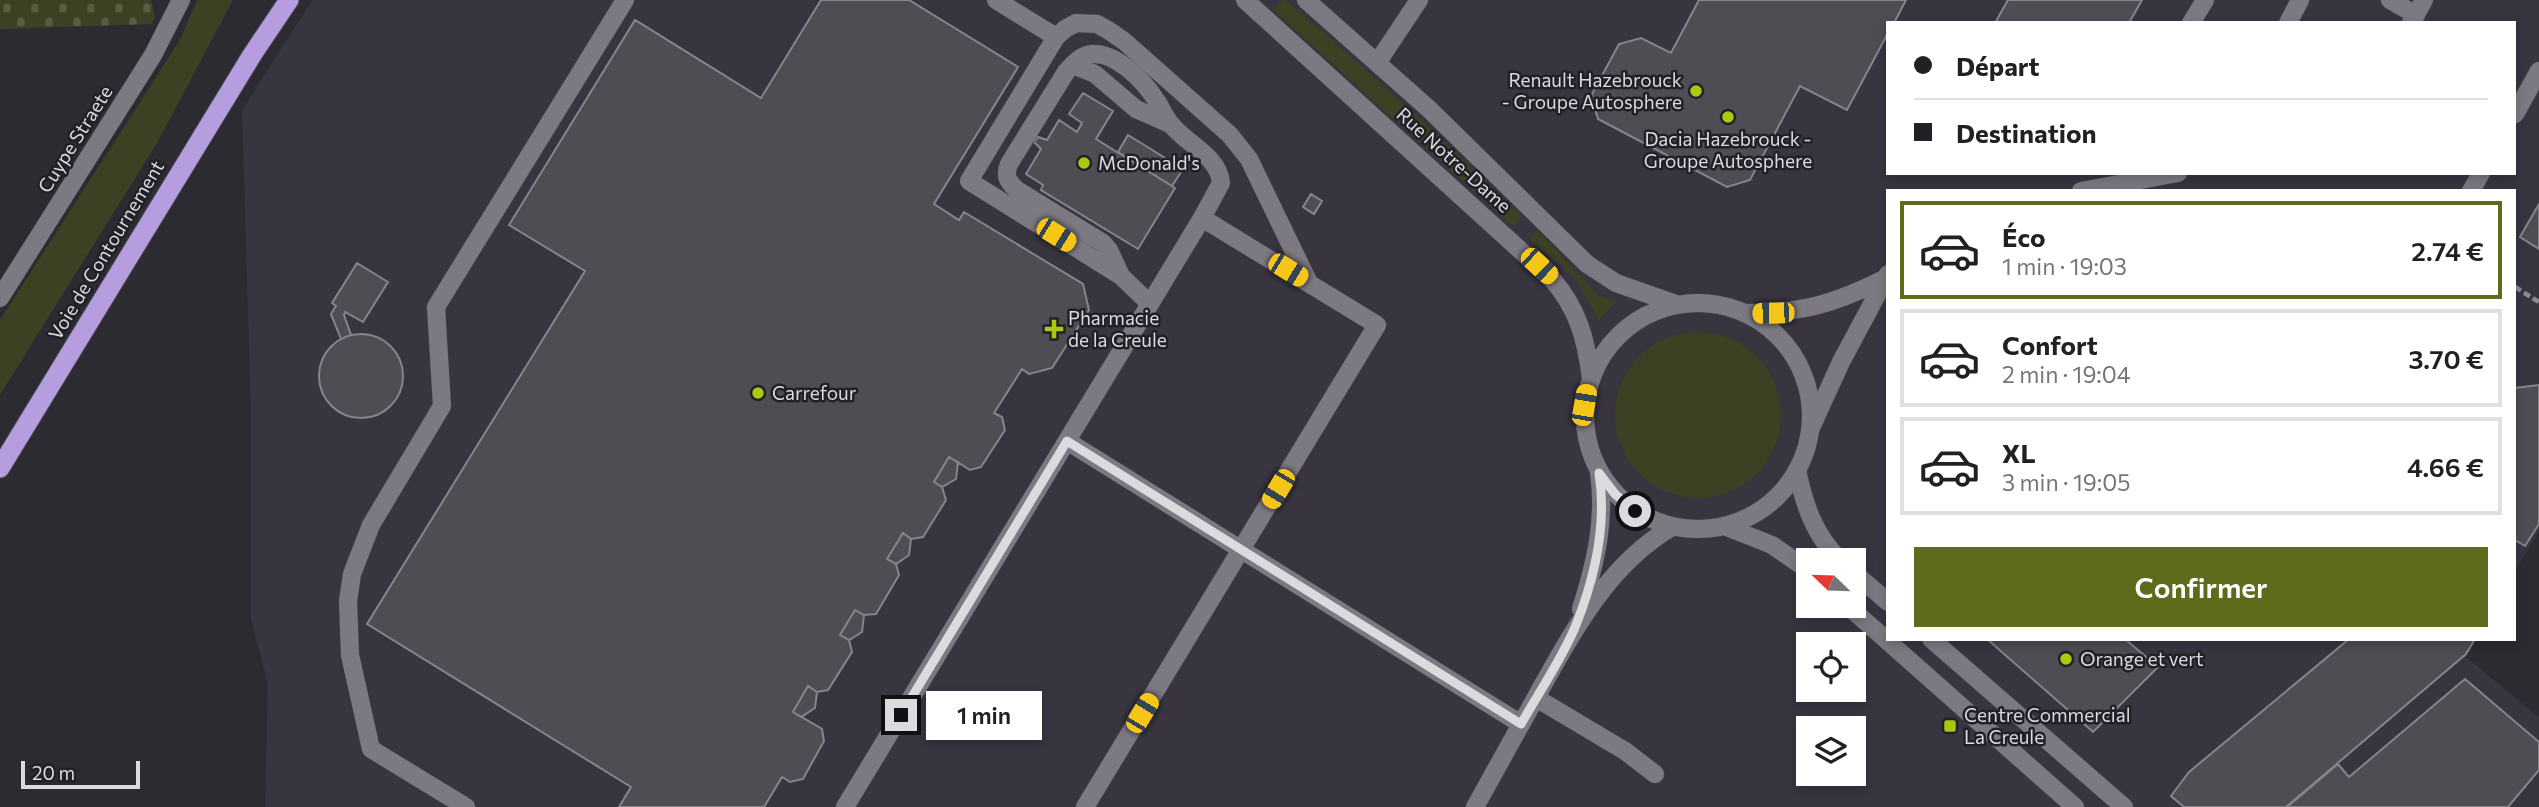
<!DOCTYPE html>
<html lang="fr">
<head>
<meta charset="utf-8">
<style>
	body { margin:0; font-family:Commissioner,sans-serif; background:#f2f2f2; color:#202124; height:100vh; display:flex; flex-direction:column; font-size:26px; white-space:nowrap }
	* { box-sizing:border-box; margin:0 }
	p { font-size:23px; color:#757577 }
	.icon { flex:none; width:38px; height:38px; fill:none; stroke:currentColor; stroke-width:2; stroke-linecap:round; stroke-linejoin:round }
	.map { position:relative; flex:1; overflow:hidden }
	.drawer { position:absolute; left:1886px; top:189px; width:630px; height:452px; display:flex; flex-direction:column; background:#fff; border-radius:0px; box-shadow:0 4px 10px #0003 }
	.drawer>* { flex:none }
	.guide { position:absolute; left:1886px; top:21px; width:630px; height:154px; border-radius:0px; box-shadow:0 4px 10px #0003; display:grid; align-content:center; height:154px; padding:0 28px; background:#fff }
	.needle { width:46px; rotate:293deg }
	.controls { position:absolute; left:1796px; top:548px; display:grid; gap:14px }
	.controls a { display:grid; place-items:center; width:70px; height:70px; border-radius:0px; background:#fff; box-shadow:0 4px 10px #0003; font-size:35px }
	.scale { position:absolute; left:21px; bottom:18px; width:119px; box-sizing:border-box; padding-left:7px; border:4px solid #dbdadf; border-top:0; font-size:19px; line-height:24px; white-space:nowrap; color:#dbdadf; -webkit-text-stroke:5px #232128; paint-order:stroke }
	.end { position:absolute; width:32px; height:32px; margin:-16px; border:9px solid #dbdadf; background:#111; box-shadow:0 0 0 4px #111 }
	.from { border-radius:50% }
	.bubble { position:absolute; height:49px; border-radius:0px; background:#fff; box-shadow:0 4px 10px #0003; font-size:23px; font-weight:600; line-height:49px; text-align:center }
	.car { position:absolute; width:21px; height:42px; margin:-21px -10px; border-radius:9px; box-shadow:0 0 5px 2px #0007; background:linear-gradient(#f5c518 24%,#345 0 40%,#f5c518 0 76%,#345 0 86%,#f5c518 0) }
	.guide b { display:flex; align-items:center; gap:24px; height:66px; font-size:26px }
	.guide b+b { border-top:2px solid #e0e0e0 }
	.guide i { width:18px; height:18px; background:#202124 }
	ul { padding:12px 0 0; list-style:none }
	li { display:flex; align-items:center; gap:21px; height:98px; margin:0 14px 10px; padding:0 14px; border:4px solid #e0e0e0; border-radius:0px }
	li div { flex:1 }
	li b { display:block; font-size:26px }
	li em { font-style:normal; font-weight:600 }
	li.active { border-color:#5f6b1b }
	li>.icon { width:63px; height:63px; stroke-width:1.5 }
	.primary-button { display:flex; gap:14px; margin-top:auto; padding:14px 28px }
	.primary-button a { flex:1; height:80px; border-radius:0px; background:#5f6b1b; color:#fff; font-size:28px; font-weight:600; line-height:80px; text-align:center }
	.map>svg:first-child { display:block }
	.built { fill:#383440; fill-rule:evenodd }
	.green { fill:#3b4122 }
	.cemetery { fill:url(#cemetery-stones) }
	.building { fill:#4f4c54; stroke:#86848c; stroke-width:2 }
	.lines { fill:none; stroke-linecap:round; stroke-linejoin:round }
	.service-casing { stroke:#48474d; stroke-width:19 }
	.minor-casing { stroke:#48474d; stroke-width:19 }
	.secondary-casing { stroke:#48474d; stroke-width:19 }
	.trunk-casing { stroke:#48474d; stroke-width:21 }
	.path { stroke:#8c8a90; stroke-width:4.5; stroke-dasharray:7 3.5; stroke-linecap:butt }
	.service { stroke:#7c7982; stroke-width:18 }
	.minor { stroke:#7c7982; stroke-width:18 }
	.secondary { stroke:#7c7982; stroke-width:18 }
	.trunk { stroke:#b69de0; stroke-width:19 }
	.route { stroke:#dbdadf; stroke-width:9 }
	.poi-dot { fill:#adc60f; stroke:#232128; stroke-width:2.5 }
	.labels { text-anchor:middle; stroke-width:5; stroke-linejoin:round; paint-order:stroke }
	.poi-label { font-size:19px; fill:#dbdadf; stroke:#232128; text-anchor:start }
	.street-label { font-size:19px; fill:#dbdadf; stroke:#232128 }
</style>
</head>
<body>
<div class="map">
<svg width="2539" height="807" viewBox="0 0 2539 807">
	<defs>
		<pattern id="cemetery-stones" width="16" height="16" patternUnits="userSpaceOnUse" patternTransform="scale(1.75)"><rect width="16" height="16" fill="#3b4122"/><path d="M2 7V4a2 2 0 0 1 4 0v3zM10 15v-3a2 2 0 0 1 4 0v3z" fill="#575c42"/></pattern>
	</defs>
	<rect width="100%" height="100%" fill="#2d2b32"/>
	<!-- built -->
	<path class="built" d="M312 0H2539V531L2515 572V191H1888V639H2476L2466 657 2539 717V807H265L268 684 251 620V415L242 110ZM1888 23H2515V173H1888ZM1808 560H1853V606H1808ZM1808 644H1853V690H1808ZM1808 728H1853V774H1808Z"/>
	<!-- green -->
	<path class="green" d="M197 0H233L157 143 0 395V320L180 40Z
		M1281 0H1286C1367 70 1446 141 1522 217L1513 226 1273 10Z
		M1537 230 1598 295 1616 302 1599 320 1573 276 1530 238Z
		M1615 415a83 83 0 1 1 166 0a83 83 0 1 1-166 0Z"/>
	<!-- cemetery -->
	<path class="cemetery" d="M0 0H151L155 18 152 24 0 29Z"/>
	<!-- building -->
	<path class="building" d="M821 0H909L1018 67 934 204 959 220 964 212 1083 284 1089 310 1052 368 1029 374 1022 369 994 413 1002 417 1005 430 981 467 970 470 949 457 934 482 942 487 946 500 923 537 911 539 903 533 887 559 896 564 899 575 876 614 864 615 855 610 840 635 849 640 852 652 828 690 817 692 808 686 793 712 822 729 824 741 803 779 790 782 782 777 764 807H619L631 787 367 624 585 271 509 225 635 20 761 98Z
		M1699 0H1906L1894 23H1888V33L1847 110 1800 86 1750 180 1727 187 1598 119 1591 96 1619 44 1641 38 1671 53Z
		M2008 0H2142L2129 23H1995Z
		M1083 93 1113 111 1096 139 1175 188 1138 249 1041 190 1043 185 1026 174 1041 149 1034 142 1038 137 1047 140 1059 120 1077 132 1082 123 1069 114Z
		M1128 135 1183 169 1172 186 1118 152Z
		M1311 194 1322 201 1314 214 1303 207Z
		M2539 204V249L2520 237Z
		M357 263 388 282 363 322 345 312 344 315 351 335 341 339 331 314 336 306 332 303Z
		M319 376a42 42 0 1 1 84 0a42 42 0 1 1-84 0Z
		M2539 385V524L2525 546 2515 540V388Z
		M949 457 958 462 956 479 942 487 934 482Z
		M903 533 911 539 909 555 896 564 887 559Z
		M855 610 864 615 862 632 849 640 840 635Z
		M1987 639H2125L2158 667 2093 732Z
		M2349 639H2475L2466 654 2286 807H2184L2171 796 2189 772Z
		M2465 679 2539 742V770L2508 807H2287L2338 764 2349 777Z
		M808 686 817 692 815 708 801 717 793 712Z"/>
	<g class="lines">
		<defs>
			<path id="service" d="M996 0 1056 37
				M2390 0 2416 15
				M2191 23 2205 0
				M2288 23 2300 0
				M1073 65 1095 74 1136 109 1170 124
				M2515 114 2539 71
				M2471 191 2481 173
				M1150 304 1121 276 969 181 1056 37 1065 29 1076 23 1097 24 1108 30 1124 41 1230 135 1249 159 1309 283
				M1067 441 1521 724
				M1536 698 1625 751 1655 774
				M466 807 371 749 350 655 348 601 352 574 371 525 442 406 436 307 625 0
				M845 807 1202 218 1221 183C1219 155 1184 143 1170 123 1164 116 1161 107 1156 100 1144 81 1116 52 1092 54 1081 55 1073 64 1066 72L1009 164C1004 176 1008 182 1017 190L1103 243 1109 250 1121 276
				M1085 807 1377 325 1202 218"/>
			<path id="minor" d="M2411 23 2424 0
				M1377 63 1419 0
				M2081 191 2178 173
				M0 298 153 55 181 0
				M1746 313C1802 313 1834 304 1884 279
				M1810 430 1841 362 1888 274
				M1581 609C1595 564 1606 521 1599 473
				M1475 807C1497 768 1518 729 1540 690 1575 628 1609 564 1672 527"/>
			<path id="secondary" d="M1245 0 1552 279C1578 309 1586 339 1591 378
				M1306 0 1429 109 1587 264 1616 283 1676 304
				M1585 416a113 113 0 1 1 226 0a113 113 0 1 1-226 0Z
				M1797 470C1804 504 1814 535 1840 560
				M1724 526 1772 545 1808 570
				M1853 572 1888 602
				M1848 606 2075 807
				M1931 639 2124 807"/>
			<path id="trunk" d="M0 468 252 55 289 0"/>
		</defs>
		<!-- service casing -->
		<use href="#service" class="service-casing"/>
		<!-- minor casing -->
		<use href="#minor" class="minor-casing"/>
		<!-- secondary casing -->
		<use href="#secondary" class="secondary-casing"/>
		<!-- trunk casing -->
		<use href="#trunk" class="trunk-casing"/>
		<!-- path -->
		<path class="path" d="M2515 287 2539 302"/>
		<!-- service -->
		<use href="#service" class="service"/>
		<!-- minor -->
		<use href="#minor" class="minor"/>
		<!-- secondary -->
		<use href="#secondary" class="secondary"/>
		<!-- trunk -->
		<use href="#trunk" class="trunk"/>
	</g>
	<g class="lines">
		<!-- route -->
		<path class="route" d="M901 715 1067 441 1521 724C1539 692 1562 659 1576 625 1595 577 1607 524 1599 473L1615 494 1635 511"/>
	</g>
	<!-- markers -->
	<g class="poi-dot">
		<circle cx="1696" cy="91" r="7"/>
		<circle cx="1728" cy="117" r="7"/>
		<circle cx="1084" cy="163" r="7"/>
		<path d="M1050.5 318.5h7v7h7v7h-7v7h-7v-7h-7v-7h7z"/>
		<circle cx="758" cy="393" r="7"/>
		<circle cx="2066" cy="659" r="7"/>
		<rect x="1943" y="719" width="14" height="14" rx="3.5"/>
	</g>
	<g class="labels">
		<!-- poi labels -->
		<g class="poi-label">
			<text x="1682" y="87" text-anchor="end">Renault Hazebrouck<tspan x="1682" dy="22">- Groupe Autosphere</tspan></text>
			<text x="1728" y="146" text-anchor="middle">Dacia Hazebrouck -<tspan x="1728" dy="22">Groupe Autosphere</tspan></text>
			<text x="1098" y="170">McDonald's</text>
			<text x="1068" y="325">Pharmacie<tspan x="1068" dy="22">de la Creule</tspan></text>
			<text x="772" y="400">Carrefour</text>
			<text x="2080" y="666">Orange et vert</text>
			<text x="1964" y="722">Centre Commercial<tspan x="1964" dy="22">La Creule</tspan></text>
		</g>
		<!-- street labels -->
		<g class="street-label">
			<text transform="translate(75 139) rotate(-58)" y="7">Cuype Straete</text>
			<text transform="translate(1454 160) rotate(42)" y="7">Rue Notre-Dame</text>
			<text transform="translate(106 250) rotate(-59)" y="7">Voie de Contournement</text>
		</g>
	</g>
</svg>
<div class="controls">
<a><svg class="needle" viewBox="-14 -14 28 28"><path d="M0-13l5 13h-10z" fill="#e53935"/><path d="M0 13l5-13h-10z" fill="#757577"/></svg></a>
<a><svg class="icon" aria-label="locate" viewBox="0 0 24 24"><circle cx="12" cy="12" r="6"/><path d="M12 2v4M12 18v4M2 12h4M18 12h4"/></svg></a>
<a><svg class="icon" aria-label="layers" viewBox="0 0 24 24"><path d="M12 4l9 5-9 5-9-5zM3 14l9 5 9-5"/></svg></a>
</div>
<div class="scale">20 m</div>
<i class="end from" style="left:1635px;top:511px"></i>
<i class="end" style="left:901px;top:715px"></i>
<div class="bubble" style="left:926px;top:691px;width:116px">1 min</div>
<i class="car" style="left:1056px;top:235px;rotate:122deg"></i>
<i class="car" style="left:1539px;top:266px;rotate:133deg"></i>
<i class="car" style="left:1288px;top:270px;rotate:121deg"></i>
<i class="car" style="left:1773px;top:313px;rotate:269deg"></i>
<i class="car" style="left:1584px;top:405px;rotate:10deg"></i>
<i class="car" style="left:1278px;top:489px;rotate:211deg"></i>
<i class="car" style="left:1142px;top:713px;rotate:31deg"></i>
<div class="guide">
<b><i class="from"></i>Départ</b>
<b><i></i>Destination</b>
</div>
<section class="drawer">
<ul>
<li class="active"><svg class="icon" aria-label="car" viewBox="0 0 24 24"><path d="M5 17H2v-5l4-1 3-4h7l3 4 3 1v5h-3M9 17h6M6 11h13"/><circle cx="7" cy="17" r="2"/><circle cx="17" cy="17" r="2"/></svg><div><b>Éco</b><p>1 min · 19:03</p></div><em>2.74 €</em></li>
<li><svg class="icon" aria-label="car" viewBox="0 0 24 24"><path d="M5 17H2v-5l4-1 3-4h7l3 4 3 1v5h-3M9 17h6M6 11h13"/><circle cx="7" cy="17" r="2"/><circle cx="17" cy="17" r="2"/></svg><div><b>Confort</b><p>2 min · 19:04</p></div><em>3.70 €</em></li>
<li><svg class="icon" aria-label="car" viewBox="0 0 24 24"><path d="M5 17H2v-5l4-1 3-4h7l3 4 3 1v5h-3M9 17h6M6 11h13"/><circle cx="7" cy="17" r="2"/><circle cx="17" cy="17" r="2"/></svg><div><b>XL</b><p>3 min · 19:05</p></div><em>4.66 €</em></li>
</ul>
<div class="primary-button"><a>Confirmer</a></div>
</section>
</div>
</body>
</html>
